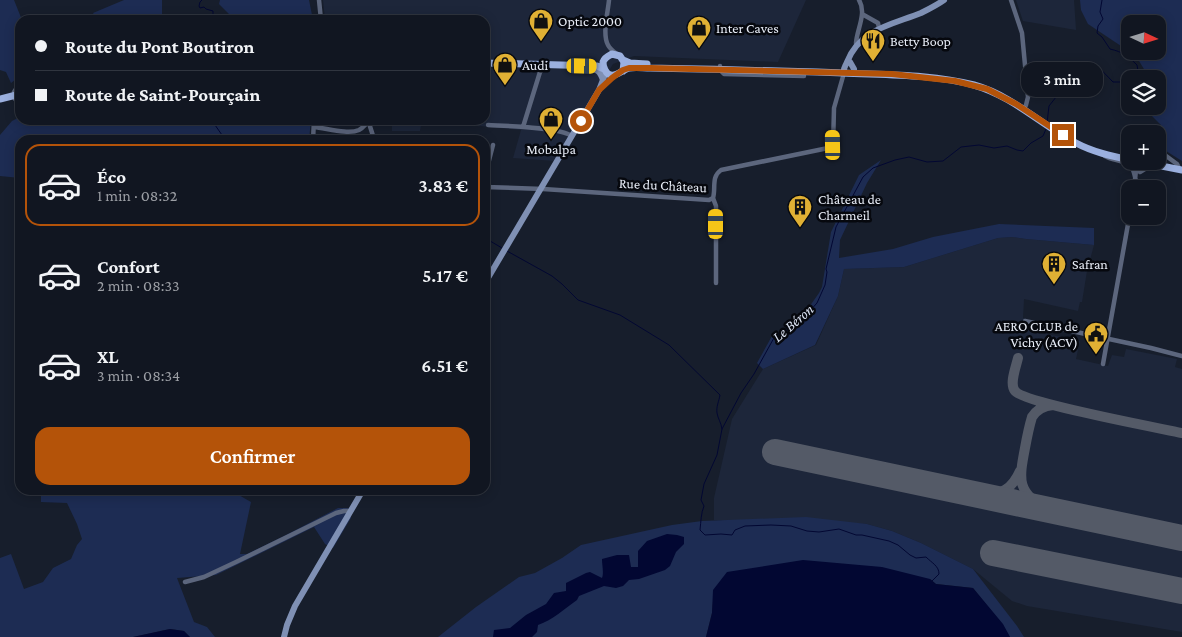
<!DOCTYPE html>
<html lang="fr">
<head>
<meta charset="utf-8">
<style>
	body { margin:0; font-family:"Crimson Pro",serif; background:#1a1f2a; color:#f1f3f6; height:100vh; display:flex; flex-direction:column; font-size:19px; white-space:nowrap }
	* { box-sizing:border-box; margin:0 }
	p { font-size:16px; color:#9c9fa5 }
	.icon { flex:none; width:28px; height:28px; fill:none; stroke:currentColor; stroke-width:2; stroke-linecap:round; stroke-linejoin:round }
	.map { position:relative; flex:1; overflow:hidden }
	.side { position:absolute; left:15px; top:135px; width:475px; height:360px; display:flex; flex-direction:column; background:#111621; border-radius:15px; box-shadow:0 2px 12px #0003,0 0 0 1px #30353f }
	.side>* { flex:none }
	.banner { position:absolute; left:15px; top:15px; width:475px; height:110px; border-radius:15px; box-shadow:0 2px 12px #0003,0 0 0 1px #30353f; display:grid; align-content:center; height:110px; padding:0 20px; background:#111621 }
	.needle { width:32px; rotate:94deg }
	.tools { position:absolute; left:1121px; top:15px; display:grid; gap:10px }
	.tools a { display:grid; place-items:center; width:45px; height:45px; border-radius:10px; background:#111621; box-shadow:0 2px 12px #0003,0 0 0 1px #30353f; font-size:25px }
	.end { position:absolute; width:22px; height:22px; margin:-11px; border:6px solid #b45309; background:#fff; box-shadow:0 0 0 2px #fff }
	.from { border-radius:50% }
	.bubble { position:absolute; height:35px; border-radius:15px; background:#111621; box-shadow:0 2px 12px #0003,0 0 0 1px #30353f; font-size:16px; font-weight:600; line-height:35px; text-align:center }
	.car { position:absolute; width:15px; height:30px; margin:-15px -8px; border-radius:6px; box-shadow:0 0 4px 1px #0007; background:linear-gradient(#f5c518 24%,#345 0 40%,#f5c518 0 76%,#345 0 86%,#f5c518 0) }
	.banner b { display:flex; align-items:center; gap:18px; height:48px; font-size:19px }
	.banner b+b { border-top:1px solid #30353f }
	.banner i { width:12px; height:12px; background:#f1f3f6 }
	ul { padding:9px 0 0; list-style:none }
	li { display:flex; align-items:center; gap:15px; height:82px; margin:0 10px 8px; padding:0 10px; border:2px solid transparent; border-radius:15px }
	li div { flex:1 }
	li b { display:block; font-size:19px }
	li em { font-style:normal; font-weight:600 }
	li.on { border-color:#b45309 }
	li>.icon { width:45px; height:45px; stroke-width:1.5 }
	.button { display:flex; gap:10px; margin-top:auto; padding:10px 20px }
	.button a { flex:1; height:58px; border-radius:15px; background:#b45309; color:#fff; font-size:20px; font-weight:600; line-height:58px; text-align:center }
	.map>svg:first-child { display:block }
	.built { fill:#1d263a }
	.green { fill:#1d2c53; fill-rule:evenodd }
	.water { fill:#020732 }
	.lines { fill:none; stroke-linecap:round; stroke-linejoin:round }
	.stream { stroke:#020732; stroke-width:1 }
	.taxiway { stroke:#545a67; stroke-width:10 }
	.runway { stroke:#545a67; stroke-width:26 }
	.minor { stroke:#5c667d; stroke-width:4.5 }
	.secondary { stroke:#7f90b4; stroke-width:6 }
	.primary { stroke:#9bb0df; stroke-width:7 }
	.route { stroke:#b45309; stroke-width:6 }
	.labels { text-anchor:middle; stroke-width:5; stroke-linejoin:round; paint-order:stroke }
	.poi-label { font-size:14px; fill:#e8edf7; stroke:#06080e; text-anchor:start }
	.street-label { font-size:14px; fill:#e8edf7; stroke:#06080e }
	.water-label { font-size:15px; font-style:italic; fill:#dde5f5; stroke:#06080e }
</style>
</head>
<body>
<div class="map">
<svg width="1182" height="637" viewBox="0 0 1182 637">
	<rect width="100%" height="100%" fill="#171e2c"/>
	<!-- built -->
	<path class="built" d="M323 0H806L778 62 634 56 613 64 555 161 513 158 521 130 471 125H421L420 131H392V120H485V20H325Z
		M1016 0H1074L1076 30 1023 21Z
		M1012 237 1026 239 1094 245 1087 271 1082 302H1080L1078 311 1024 299 1023 318 1026 319 1024 329 1080 341 1076 359 1108 366 1112 355 1124 357 1126 349 1177 359 1175 367 1182 369V632L1027 606 1012 601 973 569 921 543 892 531 867 524 714 520V498L732 419 763 369 816 345 838 296 844 269 904 267 998 238Z"/>
	<!-- green -->
	<path class="green" d="M0 0H14L22 20H20V76L11 83 6 72 0 70Z
		M124 0H162V20H97L93 13Z
		M220 0H309L313 20H231L230 15 219 4Z
		M1080 0H1182V161L1158 146V134H1155L1161 125 1152 116 1163 100 1158 91V79H1150L1136 56 1088 24 1081 10ZM1130 24H1158V51H1130Z
		M20 117V120H311L309 140H20V178L0 176V135L12 121Z
		M881 160 867 183 840 240 839 258 893 249 933 237 999 224 1094 228V245L1026 239 1012 237 998 238 904 267 844 269 838 296 815 345 763 369 757 363 772 336 791 326 807 310 819 293 822 287 831 232 859 175Z
		M41 490H230L251 502 240 554H247L286 535 338 508H348L351 518 333 548 325 544 314 527 216 575 177 578 194 622 207 627 215 637H190L184 631 170 629 133 637H0V558L11 554 24 589 43 582 53 568 71 559 77 545 82 539 77 524 67 503 41 502Z
		M806 517 867 524 892 531 921 543 973 569 1017 626 1024 637H1010L1002 624 973 588 936 584 930 579 714 590 712 613 706 637H438L476 607 519 577 535 573 562 558 581 545 672 525 702 521Z"/>
	<!-- water -->
	<path class="water" d="M667 534 677 535 684 537V544L676 552 670 566 665 570 639 579 629 580 623 586 616 588 604 586 579 596 577 600C564 609 553 620 538 625L537 632 532 637H493L494 630 510 628 526 615 546 604 554 593 566 591V583L586 573 590 572 602 578C604 573 602 565 602 559L617 555H629L631 567H638V551L647 541Z
		M803 560 882 567 930 579 936 584 973 588 1003 624 1010 637H706L712 613 713 590 727 572Z
		M170 629 184 631 190 637H133Z"/>
	<g class="lines">
		<!-- stream -->
		<path class="stream" d="M202 0 200 2 199 6 200 8 204 7 206 9 213 11V14L215 17H218V20
			M217 120 215 125 222 135 220 140
			M1047 123 1049 106 1060 92 1074 81 1083 67C1100 65 1101 70 1113 82H1122L1129 74 1138 71 1137 65C1128 56 1123 52 1110 49L1102 37 1097 33 1098 26 1103 19 1100 12 1102 0
			M485 238 502 248
			M507 251 552 276 562 284 578 300 620 315 669 345 720 395C719 401 716 407 717 413 718 419 721 422 722 429
			M932 581 939 574C939 566 932 563 926 557L916 558 910 555 898 545 889 541 862 535H856L839 529 819 532 807 531 791 526 771 525 745 526 735 530 732 535 721 534 705 535 700 530C701 521 701 513 704 506L701 500 704 484 717 455 722 429 741 393 754 374 775 336 791 328 807 314 817 303 825 285 827 272 826 269 836 227 863 177 873 168 895 160 909 157 927 162 943 161 961 147 979 145 994 148 1007 146 1017 150 1023 151 1031 143 1043 136 1046 129"/>
		<!-- taxiway -->
		<path class="taxiway" d="M1018 358C1016 367 1009 384 1015 391 1024 403 1159 428 1182 433
			M983 496C1002 494 1012 489 1020 471
			M1049 510C1016 494 1019 479 1025 448 1027 437 1029 427 1032 417 1037 409 1044 406 1053 405"/>
		<!-- runway -->
		<path class="runway" d="M775 452 1182 538
			M993 553 1182 591"/>
		<!-- minor -->
		<path class="minor" d="M319 0 321 20
			M609 0C608 12 602 34 608 45 610 49 613 51 617 54
			M1011 0 1022 33 1028 97 1026 105 1024 109
			M862 14 878 23 879 28
			M857 45 856 43C857 29 867 13 859 0
			M720 66V70L724 74 804 76
			M15 99 14 92 20 83
			M368 120 374 139
			M488 125C506 126 559 127 572 136
			M314 127C326 128 348 135 359 130 363 128 365 125 368 122
			M523 127 540 72 547 65
			M313 140 314 120
			M442 140H446
			M1158 150 1177 164 1180 170
			M1105 156C1113 161 1127 160 1132 168 1134 171 1135 177 1136 181
			M1140 172 1148 167 1152 166
			M485 176 493 145
			M485 187 543 189 709 200 713 198C716 188 711 177 721 170L833 147 834 108 844 73 847 72
			M1134 189 1137 161
			M713 198 716 206V283
			M1025 321 1151 348 1182 356
			M1103 364 1130 213
			M185 582 204 577 236 562 336 513 344 511H351"/>
		<!-- secondary -->
		<path class="secondary" d="M850 62 854 69
			M588 69C597 69 600 71 603 80
			M844 73C843 68 845 67 847 62 860 29 891 25 921 13 929 9 937 5 944 0
			M485 283 599 90 606 72
			M284 637 287 625 295 606 363 490"/>
		<!-- primary -->
		<path class="primary" d="M623 60 630 63 647 64
			M485 63 597 66 604 69
			M623 71 624 62 620 56 612 54C608 56 605 57 603 62 603 65 603 67 605 70 611 82 621 70 629 68 636 67 643 68 650 68 714 69 778 71 843 73 886 75 932 74 974 85 1013 96 1041 125 1076 143 1093 152 1111 156 1130 160
			M0 99 20 94
			M1136 161 1182 170"/>
	</g>
	<g class="lines">
		<!-- route -->
		<path class="route" d="M581 121 599 90 612 78 623 70 629 68H650L892 74 955 81 987 89 1016 104 1063 135"/>
	</g>
	<!-- icons -->
	<defs>
		<symbol id="shop-pin" viewBox="-11 -11 22 30"><path d="M0 17L-7.5 6A9.5 9.5 0 1 1 7.5 6Z" fill="#e0b034" stroke="#06080e"/><path d="M-5-2.5h2.3a2.7 3.5 0 0 1 5.4 0H5L5.5 6h-11ZM-1.5-2.5h3a1.5 2.3 0 0 0-3 0Z" fill="#111"/></symbol>
		<symbol id="restaurant-pin" viewBox="-11 -11 22 30"><path d="M0 17L-7.5 6A9.5 9.5 0 1 1 7.5 6Z" fill="#e0b034" stroke="#06080e"/><path d="M-5-6h1v4h1v-4h1v4h1v-4h1v5L-1.5 .5V6h-2V.5L-5-1ZM5-6V6H3V1.5H1.5Q1.5-4 5-6Z" fill="#111"/></symbol>
		<symbol id="building-pin" viewBox="-11 -11 22 30"><path d="M0 17L-7.5 6A9.5 9.5 0 1 1 7.5 6Z" fill="#e0b034" stroke="#06080e"/><path d="M-4-6H4V6H1V3H-1V6H-4ZM-2.5-4.3h1.7v1.8h-1.7ZM.8-4.3h1.7v1.8H.8ZM-2.5-1h1.7V.8h-1.7ZM.8-1h1.7V.8H.8Z" fill="#111"/></symbol>
		<symbol id="civic-pin" viewBox="-11 -11 22 30"><path d="M0 17L-7.5 6A9.5 9.5 0 1 1 7.5 6Z" fill="#e0b034" stroke="#06080e"/><path d="M-.6-6.5H3V-4.5H.6V-3L4-1V1h2V6H-6V1h2V-1L-.6-3ZM-1.2 2.5V6h2.4V2.5Z" fill="#111"/></symbol>
	</defs>
	<g fill-rule="evenodd">
		<use href="#shop-pin" x="527" y="7" width="28" height="38"/>
		<use href="#shop-pin" x="685" y="14" width="28" height="38"/>
		<use href="#restaurant-pin" x="859" y="27" width="28" height="38"/>
		<use href="#shop-pin" x="491" y="51" width="28" height="38"/>
		<use href="#shop-pin" x="537" y="105" width="28" height="38"/>
		<use href="#building-pin" x="786" y="193" width="28" height="38"/>
		<use href="#building-pin" x="1040" y="250" width="28" height="38"/>
		<use href="#civic-pin" x="1082" y="320" width="28" height="38"/>
	</g>
	<g class="labels">
		<!-- poi labels -->
		<g class="poi-label">
			<text x="558" y="26">Optic 2000</text>
			<text x="716" y="33">Inter Caves</text>
			<text x="890" y="46">Betty Boop</text>
			<text x="522" y="70">Audi</text>
			<text x="551" y="154" text-anchor="middle">Mobalpa</text>
			<text x="818" y="204">Château de<tspan x="818" dy="16">Charmeil</tspan></text>
			<text x="1072" y="269">Safran</text>
			<text x="1078" y="331" text-anchor="end">AERO CLUB de<tspan x="1078" dy="16">Vichy (ACV)</tspan></text>
		</g>
		<!-- street labels -->
		<g class="street-label">
			<text transform="translate(663 185) rotate(3)" y="5">Rue du Château</text>
		</g>
		<!-- water labels -->
		<g class="water-label">
			<text transform="translate(793 323) rotate(-41)" y="5">Le Béron</text>
		</g>
	</g>
</svg>
<div class="tools">
<a><svg class="needle" viewBox="-14 -14 28 28"><path d="M0-13l5 13h-10z" fill="#e53935"/><path d="M0 13l5-13h-10z" fill="#9c9fa5"/></svg></a>
<a><svg class="icon" aria-label="layers" viewBox="0 0 24 24"><path d="M12 4l9 5-9 5-9-5zM3 14l9 5 9-5"/></svg></a>
<a>+</a>
<a>−</a>
</div>
<i class="end from" style="left:581px;top:121px"></i>
<i class="end" style="left:1063px;top:135px"></i>
<div class="bubble" style="left:1021px;top:62px;width:82px">3 min</div>
<i class="car" style="left:582px;top:66px;rotate:91deg"></i>
<i class="car" style="left:833px;top:145px;rotate:359deg"></i>
<i class="car" style="left:716px;top:224px;rotate:0deg"></i>
<div class="banner">
<b><i class="from"></i>Route du Pont Boutiron</b>
<b><i></i>Route de Saint-Pourçain</b>
</div>
<section class="side">
<ul>
<li class="on"><svg class="icon" aria-label="car" viewBox="0 0 24 24"><path d="M5 17H2v-5l4-1 3-4h7l3 4 3 1v5h-3M9 17h6M6 11h13"/><circle cx="7" cy="17" r="2"/><circle cx="17" cy="17" r="2"/></svg><div><b>Éco</b><p>1 min · 08:32</p></div><em>3.83 €</em></li>
<li><svg class="icon" aria-label="car" viewBox="0 0 24 24"><path d="M5 17H2v-5l4-1 3-4h7l3 4 3 1v5h-3M9 17h6M6 11h13"/><circle cx="7" cy="17" r="2"/><circle cx="17" cy="17" r="2"/></svg><div><b>Confort</b><p>2 min · 08:33</p></div><em>5.17 €</em></li>
<li><svg class="icon" aria-label="car" viewBox="0 0 24 24"><path d="M5 17H2v-5l4-1 3-4h7l3 4 3 1v5h-3M9 17h6M6 11h13"/><circle cx="7" cy="17" r="2"/><circle cx="17" cy="17" r="2"/></svg><div><b>XL</b><p>3 min · 08:34</p></div><em>6.51 €</em></li>
</ul>
<div class="button"><a>Confirmer</a></div>
</section>
</div>
</body>
</html>
